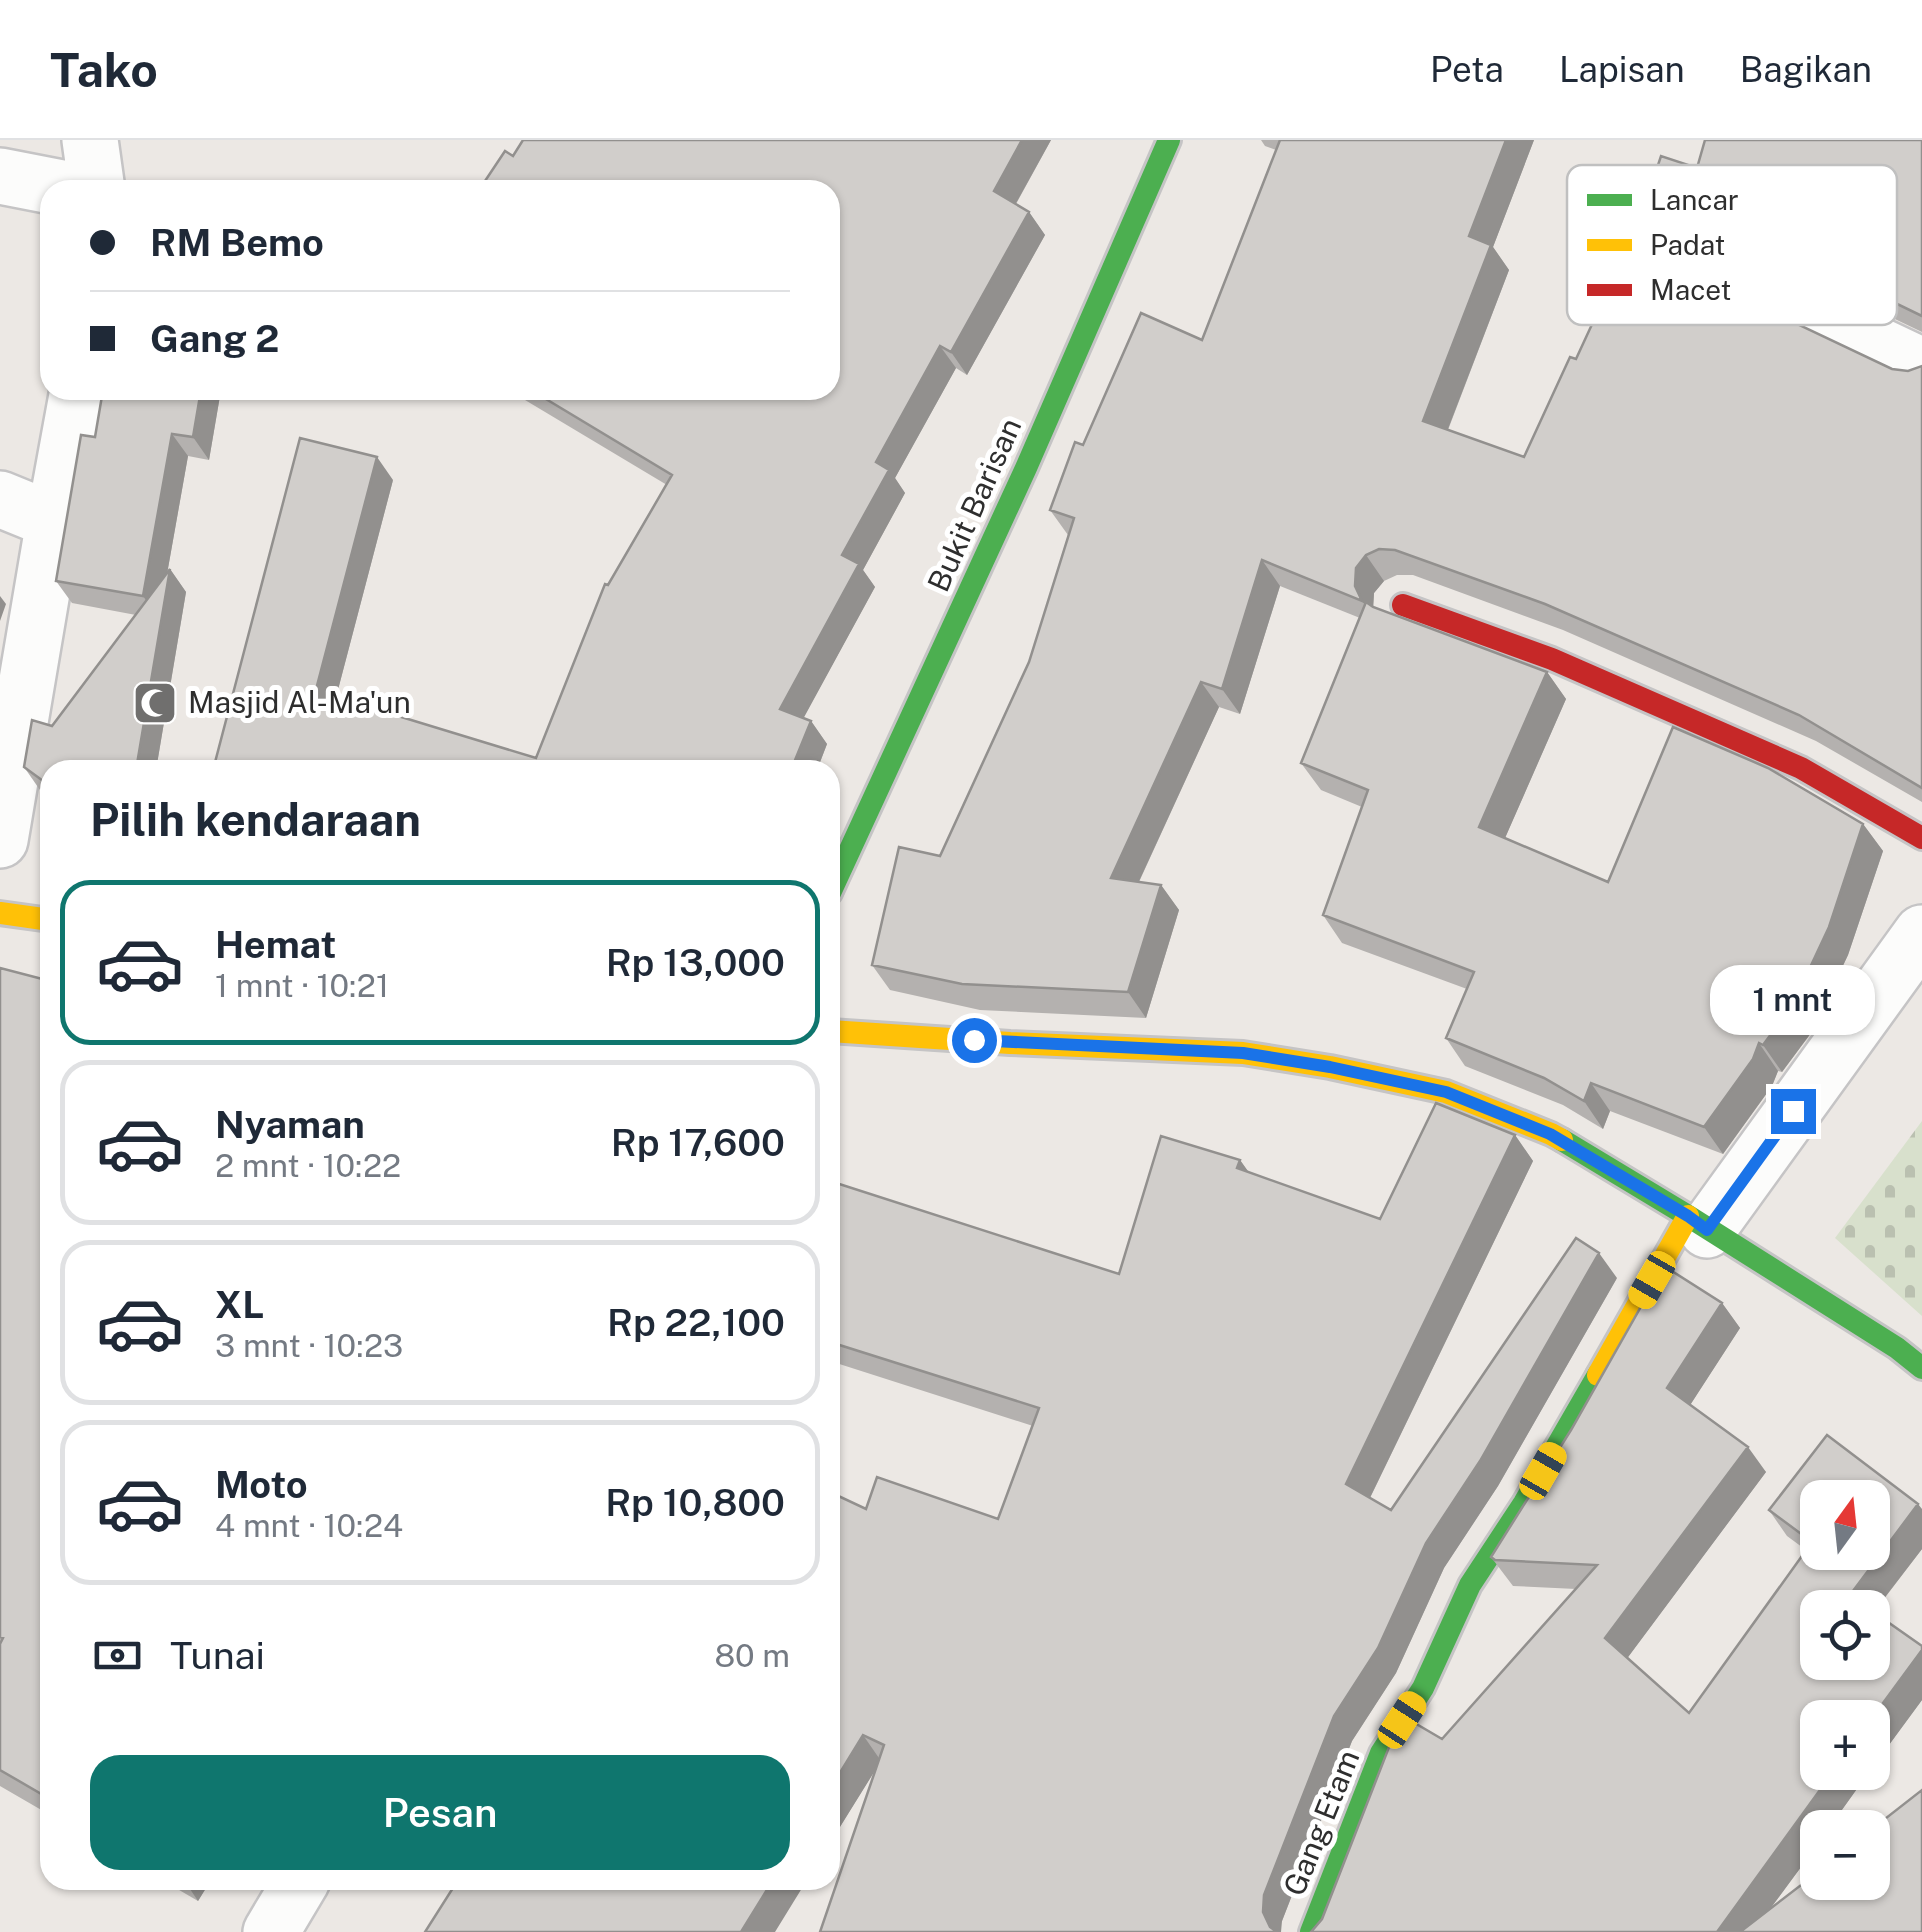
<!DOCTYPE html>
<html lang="id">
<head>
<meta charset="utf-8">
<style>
	body { margin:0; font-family:"Public Sans",sans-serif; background:#f2f2f3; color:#1f2937; height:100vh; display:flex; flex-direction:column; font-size:38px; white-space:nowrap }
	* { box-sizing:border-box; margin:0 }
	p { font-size:32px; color:#747a83 }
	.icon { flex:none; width:55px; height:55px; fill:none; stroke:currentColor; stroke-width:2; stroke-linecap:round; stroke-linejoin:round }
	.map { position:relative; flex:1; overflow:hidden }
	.details { position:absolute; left:40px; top:620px; width:800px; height:1130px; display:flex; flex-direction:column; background:#fff; border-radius:30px; box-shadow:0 2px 8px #0004 }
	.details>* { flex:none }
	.guide { position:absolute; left:40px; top:40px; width:800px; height:220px; border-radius:30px; box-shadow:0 2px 8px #0004; display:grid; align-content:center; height:220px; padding:0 50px; background:#fff }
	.needle { width:65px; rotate:15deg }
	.buttons { position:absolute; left:1800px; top:1340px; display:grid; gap:20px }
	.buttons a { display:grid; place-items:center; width:90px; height:90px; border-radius:20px; background:#fff; box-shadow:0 2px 8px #0004; font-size:50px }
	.end { position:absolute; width:45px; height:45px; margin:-22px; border:12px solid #1a73e8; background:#fff; box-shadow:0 0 0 5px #fff }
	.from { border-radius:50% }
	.bubble { position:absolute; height:70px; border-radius:30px; background:#fff; box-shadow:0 2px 8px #0004; font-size:32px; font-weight:600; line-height:70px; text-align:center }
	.car { position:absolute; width:30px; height:60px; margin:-30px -15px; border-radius:12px; box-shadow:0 0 8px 2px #0007; background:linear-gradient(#f5c518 24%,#345 0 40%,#f5c518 0 76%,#345 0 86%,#f5c518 0) }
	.guide b { display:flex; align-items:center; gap:35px; height:95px; font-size:38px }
	.guide b+b { border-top:2px solid #e0e1e3 }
	.guide i { width:25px; height:25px; background:#1f2937 }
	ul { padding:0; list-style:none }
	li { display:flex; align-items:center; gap:30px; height:165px; margin:0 20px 15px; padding:0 30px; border:5px solid #e0e1e3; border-radius:30px }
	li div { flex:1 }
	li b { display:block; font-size:38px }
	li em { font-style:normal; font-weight:600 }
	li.current { border-color:#0f766e }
	li>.icon { width:90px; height:90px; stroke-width:1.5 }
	h2 { padding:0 50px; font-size:45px; line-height:120px }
	.pay { display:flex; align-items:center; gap:25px; height:110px; padding:0 50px; font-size:38px }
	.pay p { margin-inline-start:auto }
	.primary-button { display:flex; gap:20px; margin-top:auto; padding:20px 50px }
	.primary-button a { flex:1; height:115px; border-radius:30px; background:#0f766e; color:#fff; font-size:40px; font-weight:600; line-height:115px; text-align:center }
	header { display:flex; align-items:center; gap:60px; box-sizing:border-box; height:140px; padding:0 50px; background:#fff; border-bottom:2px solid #e0e1e3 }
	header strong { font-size:48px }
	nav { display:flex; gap:55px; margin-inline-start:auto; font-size:35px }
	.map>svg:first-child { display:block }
	.cemetery { fill:url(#cemetery-stones) }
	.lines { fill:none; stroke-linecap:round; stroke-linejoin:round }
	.street-casing { stroke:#c5c4c5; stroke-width:60 }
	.fast-casing { stroke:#c5c4c5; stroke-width:28 }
	.slow-casing { stroke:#c5c4c5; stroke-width:28 }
	.jam-casing { stroke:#c5c4c5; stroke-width:28 }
	.street { stroke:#fcfcfb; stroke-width:55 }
	.fast { stroke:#4caf50; stroke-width:22 }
	.slow { stroke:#ffc107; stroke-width:22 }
	.jam { stroke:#c62828; stroke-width:22 }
	.wall { fill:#b4b1af }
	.shaded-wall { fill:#92908e }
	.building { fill:#d1cecb; stroke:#92908e; stroke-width:2.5; fill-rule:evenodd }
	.route { stroke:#1a73e8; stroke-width:12 }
	.labels { text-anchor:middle; stroke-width:10; stroke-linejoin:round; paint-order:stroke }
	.street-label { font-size:30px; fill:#2e2e2e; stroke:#fff }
	.poi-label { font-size:30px; fill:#2e2e2e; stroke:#fff; text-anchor:start }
	.key { fill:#fff; stroke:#c0c0c0; stroke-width:2.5 }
	.key-label { font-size:28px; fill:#2e2e2e }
</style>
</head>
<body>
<header>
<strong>Tako</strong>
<nav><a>Peta</a><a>Lapisan</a><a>Bagikan</a></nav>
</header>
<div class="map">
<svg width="1922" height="1792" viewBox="0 0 1922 1792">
	<defs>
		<pattern id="cemetery-stones" width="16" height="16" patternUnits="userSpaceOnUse" patternTransform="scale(2.5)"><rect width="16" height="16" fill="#d8e0cc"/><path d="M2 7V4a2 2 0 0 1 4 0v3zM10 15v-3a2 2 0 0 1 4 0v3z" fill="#bac0b0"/></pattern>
	</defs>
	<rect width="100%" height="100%" fill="#ece8e4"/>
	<!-- cemetery -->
	<path class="cemetery" d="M1922 981V1176L1835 1098Z"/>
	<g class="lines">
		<defs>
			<path id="street" d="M90 0 97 50
				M0 36 72 50
				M1762 150 1922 226
				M0 359 54 381
				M0 700 54 381 78 250
				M1707 1090 1922 793
				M271 1792 302 1740"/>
			<path id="fast" d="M830 753 1026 328 1169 0
				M1562 1000 1688 1076 1897 1208 1922 1228
				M1311 1792 1381 1613 1423 1548 1470 1445 1524 1363 1598 1235"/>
			<path id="slow" d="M0 773 50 780
				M830 891 1010 903 1243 913 1330 927 1446 952 1551 994 1562 1000
				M1598 1235 1688 1076"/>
			<path id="jam" d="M1403 465 1552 519 1801 628 1922 698"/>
		</defs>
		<!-- street casing -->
		<use href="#street" class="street-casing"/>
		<!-- fast casing -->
		<use href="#fast" class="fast-casing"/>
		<!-- slow casing -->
		<use href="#slow" class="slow-casing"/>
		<!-- jam casing -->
		<use href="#jam" class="jam-casing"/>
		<!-- street -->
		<use href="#street" class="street"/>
		<!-- fast -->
		<use href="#fast" class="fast"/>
		<!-- slow -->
		<use href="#slow" class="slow"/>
		<!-- jam -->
		<use href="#jam" class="jam"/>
	</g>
	<!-- wall -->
	<path class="wall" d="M523 0H1051L1016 64 1029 72 1045 95 967 235 956 228 895 338 905 353 863 430 875 447 803 578 811 581 827 604 817 630H213L393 340 334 565 536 618 608 445 667 345 520 257 515 250H830L513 16Z
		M1261 0H1534L1493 107 1509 130 1448 290 1524 317 1576 219 1614 157 1697 28 1922 0V192L1774 121 1759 119 1745 124 1733 138 1731 153 1892 229 1908 231 1922 226V662L1816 601 1563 490 1413 435H1397L1384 441 1374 453 1373 467 1547 532 1566 559 1505 698 1608 742 1863 684 1883 711 1848 815 1811 893 1782 932 1778 931 1772 946 1723 1014 1610 971 1603 989 1563 965 1465 926 1446 898 1467 849 1342 803 1323 775 1362 667 1321 650 1301 623 1360 478 1280 446 1240 574 1219 567 1139 742 1161 745 1179 770 1146 878 980 870 890 850 872 825 940 716 1029 522 1068 395 1050 370 1083 305 1202 200 1276 10 1265 6Z
		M221 250 209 320 188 316 167 434 170 429 186 452 156 630H50V657L40 650 24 627 52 586 136 475 72 463 56 441 95 297Z
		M0 828 50 841V1675L0 1646Z
		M1515 995 1533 1021 1370 1358 1391 1370 1617 1138 1498 1346 1444 1428 1396 1533 1352 1601 1282 1781 875 1630 830 1703V1352L866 1369 998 1379 1033 1286 830 1221V1041L1119 1134 1240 1020 1248 1032 1380 1079Z
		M1722 1163 1740 1188 1690 1265 1766 1332 1627 1518 1689 1573 1806 1410 1787 1396 1769 1370 1922 1369V1409L1874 1472 1922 1506V1560L1872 1628V1578L1818 1632H1869L1829 1688H1818V1704L1770 1769 1922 1792 1322 1779 1442 1599 1576 1449 1513 1446 1491 1417Z
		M162 1740H211L198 1761Z"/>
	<!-- shaded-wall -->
	<path class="shaded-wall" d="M1022 0H1051L1010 74 994 51Z
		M1506 0H1534L1493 107 1509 130 1441 307 1423 281 1469 96Z
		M1029 72 1045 95 967 235 951 212Z
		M1727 98 1745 124 1733 138 1731 153 1718 141 1713 128 1716 112Z
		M940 206 956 228 895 338 905 353 863 430 875 447 796 592 780 569 842 415 876 322Z
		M201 250H221L209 320 193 297Z
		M172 294 188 316 159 479 143 456Z
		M377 317 393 340 329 584 313 561Z
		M1366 415 1384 441 1374 453 1373 471 1380 486 1362 461 1355 446 1356 428Z
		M1262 420 1280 446 1240 574 1222 549Z
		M170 429 186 452 156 630H136Z
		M0 456 6 464 0 481Z
		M1547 532 1566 559 1498 714 1479 687Z
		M1201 542 1219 567 1129 763 1111 738Z
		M811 581 827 604 817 630H791Z
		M1863 684 1883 711 1848 815 1811 893 1782 932 1763 905Z
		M1161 745 1179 770 1146 878 1128 852Z
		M1759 903 1778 931 1772 946 1723 1014 1704 987Z
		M1591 943 1610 971 1603 989 1584 961Z
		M1515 995 1533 1021 1364 1370 1346 1344Z
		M1240 1020 1258 1045 1237 1028Z
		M1599 1113 1617 1138 1498 1346 1444 1428 1396 1533 1352 1601 1282 1781 1281 1792H1273L1263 1772 1264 1755 1334 1576 1426 1403Z
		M1722 1163 1740 1188 1685 1273 1667 1248Z
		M1748 1307 1766 1332 1623 1524 1605 1498Z
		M1918 1364 1922 1369V1409L1872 1474V1468H1859L1850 1455Z
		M1922 1510V1560L1872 1628V1578Z
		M863 1595 881 1621 830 1703V1649Z
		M1833 1632H1869L1829 1688H1818V1704L1753 1792H1717Z
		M184 1740H211L198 1761Z
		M773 1740H807L775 1792H741Z"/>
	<!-- building -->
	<path class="building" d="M523 0H1022L994 51 1029 72 951 212 940 206 876 322 889 330 842 415 859 424 780 569 811 581 791 630H213L300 298 377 317 313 561 385 572 536 618 605 444 608 445 672 335 531 250H830V50H479L505 11 513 16Z
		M1280 0H1506L1469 96 1491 105 1423 281 1524 317 1570 217 1576 219 1606 154 1614 157 1661 16 1697 28 1705 0H1922V176L1757 96 1741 94 1727 98 1716 112 1713 128 1718 141 1730 152 1892 229 1908 231 1922 226V648L1799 575 1545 464 1395 410 1379 409 1366 415 1356 428 1355 446 1362 461 1262 420 1222 549 1201 542 1111 738 1161 745 1128 852 962 844 872 825 899 707 940 716 1029 522 1074 378 1050 370 1075 302 1083 305 1141 173 1202 200Z
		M133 44 169 50H132Z
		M103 250H201L193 297 172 294 143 456 56 441 81 295 95 297Z
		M170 429 136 630H50V646L24 627 32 580 52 586Z
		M1366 462 1373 467 1547 532 1479 687 1608 742 1673 587 1768 628 1863 684 1829 787 1792 866 1763 905 1759 903 1753 919 1704 987 1591 943 1584 961 1544 938 1446 898 1474 832 1323 775 1368 650 1301 623Z
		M0 828 50 841V1659L0 1630V1504L3 1498 0 1497Z
		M1436 963 1515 995 1346 1344 1391 1370 1576 1098 1599 1113 1480 1321 1426 1403 1378 1508 1334 1576 1264 1755 1263 1772 1270 1787 1277 1792H820L884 1605 863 1595 830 1649V1352L866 1369 877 1337 998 1379 1039 1268 830 1202V1041L1119 1134 1161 996 1240 1020 1237 1028 1380 1079Z
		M1664 1126 1722 1163 1667 1248 1748 1307 1605 1498 1689 1573 1812 1402 1769 1370 1827 1295 1918 1364 1850 1455 1868 1468H1818V1522H1872V1471L1922 1506V1510L1872 1578H1818V1632H1833L1717 1792H1311L1322 1779 1391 1602 1406 1578 1442 1599 1597 1425 1495 1420 1491 1417 1571 1290ZM1818 1358H1872V1412H1818Z
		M1922 1650V1792H1740L1818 1732V1742H1872V1689Z
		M458 1740H773L741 1792H425Z"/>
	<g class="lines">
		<!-- route -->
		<path class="route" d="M974 900 1243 913 1330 927 1446 952 1550 994 1688 1076 1707 1090 1793 971"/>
	</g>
	<!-- icons -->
	<defs>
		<symbol id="mosque-square" viewBox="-11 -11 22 22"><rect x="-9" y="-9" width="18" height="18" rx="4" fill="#706f6e" stroke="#fff"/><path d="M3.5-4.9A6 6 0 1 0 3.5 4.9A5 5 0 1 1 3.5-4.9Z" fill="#fff"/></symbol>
	</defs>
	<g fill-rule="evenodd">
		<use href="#mosque-square" x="130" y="538" width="50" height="50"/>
	</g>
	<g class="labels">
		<!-- street labels -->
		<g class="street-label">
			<text transform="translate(975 365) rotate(-66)" y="10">Bukit Barisan</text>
			<text transform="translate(1322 1683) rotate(-68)" y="10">Gang Etam</text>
		</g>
		<!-- poi labels -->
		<g class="poi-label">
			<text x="188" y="573">Masjid Al-Ma'un</text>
		</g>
	</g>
	<!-- legend -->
	<rect x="1567" y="25" width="330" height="160" rx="15" class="key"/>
	<rect x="1587" y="54" width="45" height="12" fill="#4caf50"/>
	<rect x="1587" y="99" width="45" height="12" fill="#ffc107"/>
	<rect x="1587" y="144" width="45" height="12" fill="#c62828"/>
	<g class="key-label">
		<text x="1650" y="70">Lancar</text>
		<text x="1650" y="115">Padat</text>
		<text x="1650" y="160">Macet</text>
	</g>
</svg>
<div class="buttons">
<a><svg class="needle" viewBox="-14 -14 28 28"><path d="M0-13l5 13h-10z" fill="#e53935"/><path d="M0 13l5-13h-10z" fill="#747a83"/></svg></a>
<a><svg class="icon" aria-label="locate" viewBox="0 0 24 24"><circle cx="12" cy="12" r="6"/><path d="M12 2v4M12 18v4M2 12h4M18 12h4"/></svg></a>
<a>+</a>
<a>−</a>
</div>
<i class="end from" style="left:974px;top:900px"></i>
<i class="end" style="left:1793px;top:971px"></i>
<div class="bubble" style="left:1710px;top:825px;width:165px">1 mnt</div>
<i class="car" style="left:1652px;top:1140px;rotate:210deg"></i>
<i class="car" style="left:1543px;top:1331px;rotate:30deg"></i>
<i class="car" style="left:1402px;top:1580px;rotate:33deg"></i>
<div class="guide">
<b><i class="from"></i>RM Bemo</b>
<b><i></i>Gang 2</b>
</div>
<section class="details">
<h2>Pilih kendaraan</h2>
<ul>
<li class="current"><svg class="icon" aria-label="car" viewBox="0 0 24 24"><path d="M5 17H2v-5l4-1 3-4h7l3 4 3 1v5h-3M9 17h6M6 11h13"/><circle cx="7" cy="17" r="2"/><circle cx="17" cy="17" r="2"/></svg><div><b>Hemat</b><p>1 mnt · 10:21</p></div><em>Rp 13,000</em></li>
<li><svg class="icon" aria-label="car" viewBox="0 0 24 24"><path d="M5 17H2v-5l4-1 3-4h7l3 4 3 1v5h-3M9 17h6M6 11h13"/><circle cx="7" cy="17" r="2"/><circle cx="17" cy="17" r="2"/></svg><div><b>Nyaman</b><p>2 mnt · 10:22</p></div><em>Rp 17,600</em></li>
<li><svg class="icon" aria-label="car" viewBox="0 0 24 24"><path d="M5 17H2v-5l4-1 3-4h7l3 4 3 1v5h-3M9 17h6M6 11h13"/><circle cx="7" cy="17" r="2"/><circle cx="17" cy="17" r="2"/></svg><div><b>XL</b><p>3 mnt · 10:23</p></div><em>Rp 22,100</em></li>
<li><svg class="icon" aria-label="car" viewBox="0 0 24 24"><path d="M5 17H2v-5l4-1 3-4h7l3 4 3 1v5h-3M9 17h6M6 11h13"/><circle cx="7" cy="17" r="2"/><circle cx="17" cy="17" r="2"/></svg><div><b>Moto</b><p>4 mnt · 10:24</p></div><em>Rp 10,800</em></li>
</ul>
<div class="pay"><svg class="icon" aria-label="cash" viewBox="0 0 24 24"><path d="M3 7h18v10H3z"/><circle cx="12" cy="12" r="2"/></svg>Tunai<p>80 m</p></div>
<div class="primary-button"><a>Pesan</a></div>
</section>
</div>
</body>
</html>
